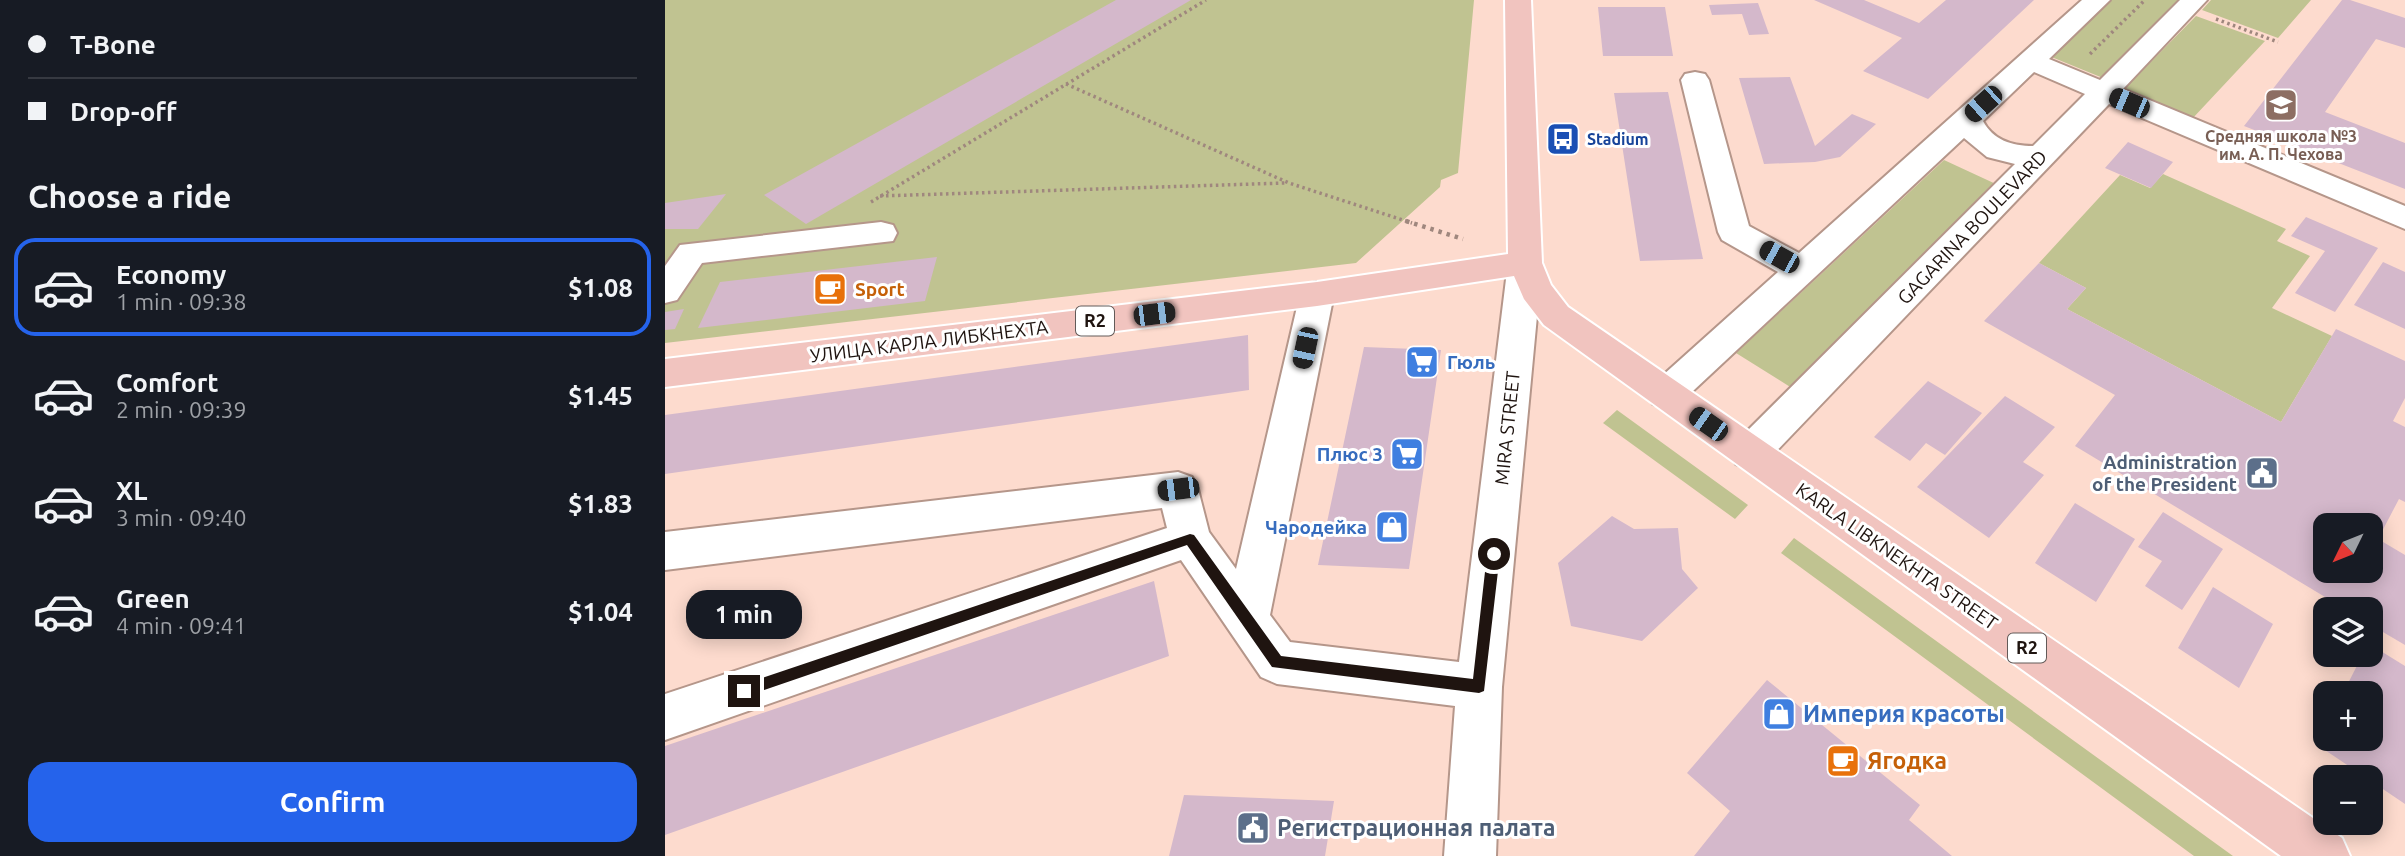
<!DOCTYPE html>
<html lang="en">
<head>
<meta charset="utf-8">
<style>
	body { margin:0; font-family:Ubuntu,sans-serif; background:#242831; color:#f1f3f6; height:100vh; display:flex; flex-direction:column; font-size:26px; white-space:nowrap }
	* { box-sizing:border-box; margin:0 }
	p { font-size:23px; color:#9ea1a6 }
	.icon { flex:none; width:38px; height:38px; fill:none; stroke:currentColor; stroke-width:2; stroke-linecap:round; stroke-linejoin:round }
	.map { position:relative; flex:1; overflow:hidden }
	.details { display:flex; flex-direction:column; background:#171b24; width:665px }
	.details>* { flex:none }
	.top-card { display:grid; align-content:center; height:154px; padding:0 28px; background:#171b24 }
	.needle { width:46px; rotate:227deg }
	.tools { position:absolute; left:1648px; top:513px; display:grid; gap:14px }
	.tools a { display:grid; place-items:center; width:70px; height:70px; border-radius:14px; background:#171b24; box-shadow:0 4px 18px #0003; font-size:35px }
	.end { position:absolute; width:32px; height:32px; margin:-16px; border:9px solid #1f1410; background:#fff; box-shadow:0 0 0 4px #fff }
	.from { border-radius:50% }
	.bubble { position:absolute; height:49px; border-radius:21px; background:#171b24; box-shadow:0 4px 18px #0003; font-size:23px; font-weight:700; line-height:49px; text-align:center }
	.car { position:absolute; width:21px; height:42px; margin:-21px -10px; border-radius:9px; box-shadow:0 0 5px 2px #0007; background:linear-gradient(#222 24%,#8ab4d8 0 40%,#222 0 76%,#8ab4d8 0 86%,#222 0) }
	.top-card b { display:flex; align-items:center; gap:24px; height:66px; font-size:26px }
	.top-card b+b { border-top:2px solid #363941 }
	.top-card i { width:18px; height:18px; background:#f1f3f6 }
	ul { padding:0; list-style:none }
	li { display:flex; align-items:center; gap:21px; height:98px; margin:0 14px 10px; padding:0 14px; border:4px solid transparent; border-radius:21px }
	li div { flex:1 }
	li b { display:block; font-size:26px }
	li em { font-style:normal; font-weight:700 }
	li.active { border-color:#2563eb }
	li>.icon { width:63px; height:63px; stroke-width:1.5 }
	h2 { padding:0 28px; font-size:32px; line-height:84px }
	.primary-button { display:flex; gap:14px; margin-top:auto; padding:14px 28px }
	.primary-button a { flex:1; height:80px; border-radius:21px; background:#2563eb; color:#fff; font-size:28px; font-weight:700; line-height:80px; text-align:center }
	main { display:flex; flex:1; min-height:0 }
	.map>svg:first-child { display:block }
	.green { fill:#c0c391 }
	.building { fill:#d4b8cb; fill-rule:evenodd }
	.lines { fill:none; stroke-linecap:round; stroke-linejoin:round }
	.minor-casing { stroke:#b5968a; stroke-width:4 }
	.major-casing { stroke:#fff; stroke-width:4 }
	.path-far1 { stroke:#9f877e; stroke-width:3.5; stroke-dasharray:2.5 3.5; stroke-linecap:butt }
	.path { stroke:#9f877e; stroke-width:4.5; stroke-dasharray:3.5 5; stroke-linecap:butt }
	.minor { fill:#fff; fill-rule:evenodd }
	.major { fill:#f1c4bf; fill-rule:evenodd }
	.route { fill:#1f1410 }
	.labels { text-anchor:middle; stroke-width:6; stroke-linejoin:round; paint-order:stroke }
	.far-education-label { font-size:16px; font-weight:bold; fill:#785e54; stroke:#fff }
	.far-transit-label { font-size:16px; font-weight:bold; fill:#164399; stroke:#fff; text-anchor:start }
	.shield { fill:#fff; stroke:#625a58; stroke-width:2 }
	.shield-label { font-size:18px; font-weight:bold; fill:#1f1410 }
	.street-label { font-size:19px; fill:#1f1410; stroke:#fff }
	.food-label { font-size:19px; font-weight:bold; fill:#c56008; stroke:#fff; text-anchor:start }
	.shop-label { font-size:19px; font-weight:bold; fill:#366cbe; stroke:#fff; text-anchor:end }
	.service-label { font-size:19px; font-weight:bold; fill:#4e5e75; stroke:#fff; text-anchor:end }
	.near-shop-label { font-size:23px; font-weight:bold; fill:#366cbe; stroke:#fff; text-anchor:start }
	.near-food-label { font-size:23px; font-weight:bold; fill:#c56008; stroke:#fff; text-anchor:start }
	.near-service-label { font-size:23px; font-weight:bold; fill:#4e5e75; stroke:#fff; text-anchor:start }
</style>
</head>
<body>
<main>
<section class="details">
<div class="top-card">
<b><i class="from"></i>T-Bone</b>
<b><i></i>Drop-off</b>
</div>
<h2>Choose a ride</h2>
<ul>
<li class="active"><svg class="icon" aria-label="car" viewBox="0 0 24 24"><path d="M5 17H2v-5l4-1 3-4h7l3 4 3 1v5h-3M9 17h6M6 11h13"/><circle cx="7" cy="17" r="2"/><circle cx="17" cy="17" r="2"/></svg><div><b>Economy</b><p>1 min · 09:38</p></div><em>$1.08</em></li>
<li><svg class="icon" aria-label="car" viewBox="0 0 24 24"><path d="M5 17H2v-5l4-1 3-4h7l3 4 3 1v5h-3M9 17h6M6 11h13"/><circle cx="7" cy="17" r="2"/><circle cx="17" cy="17" r="2"/></svg><div><b>Comfort</b><p>2 min · 09:39</p></div><em>$1.45</em></li>
<li><svg class="icon" aria-label="car" viewBox="0 0 24 24"><path d="M5 17H2v-5l4-1 3-4h7l3 4 3 1v5h-3M9 17h6M6 11h13"/><circle cx="7" cy="17" r="2"/><circle cx="17" cy="17" r="2"/></svg><div><b>XL</b><p>3 min · 09:40</p></div><em>$1.83</em></li>
<li><svg class="icon" aria-label="car" viewBox="0 0 24 24"><path d="M5 17H2v-5l4-1 3-4h7l3 4 3 1v5h-3M9 17h6M6 11h13"/><circle cx="7" cy="17" r="2"/><circle cx="17" cy="17" r="2"/></svg><div><b>Green</b><p>4 min · 09:41</p></div><em>$1.04</em></li>
</ul>
<div class="primary-button"><a>Confirm</a></div>
</section>
<div class="map">
<svg width="1740" height="856" viewBox="0 0 1740 856">
	<rect width="100%" height="100%" fill="#fddbce"/>
	<!-- green -->
	<path class="green" d="M0 0H809L793 173 776 180 775 187 691 263 0 343Z
		M1444 0H1515L1438 78 1384 56Z
		M1546 0H1646L1613 38 1537 10Z
		M1531 16 1600 41 1527 119 1458 90Z
		M1279 160 1333 185 1130 390 1071 353Z
		M1498 174 1621 229 1612 241 1645 256 1607 308 1667 336 1616 422 1402 309 1421 288 1374 263 1455 175 1485 188Z
		M952 410 1083 505 1070 519 938 423Z
		M1129 538 1568 856H1529L1116 553Z"/>
	<!-- building -->
	<path class="building" d="M451 0H526L141 224 99 195Z
		M1149 0H1199L1254 23 1281 0H1369L1263 99 1198 71 1237 38Z
		M1677 0H1685L1740 18V48L1711 39 1660 112 1740 143V189L1579 126Z
		M1093 3 1104 34 1084 35 1077 14 1047 15 1044 5Z
		M933 7H1000L1008 56H938Z
		M1125 77 1150 146 1187 114 1211 124 1175 157 1150 162 1099 164 1074 78Z
		M1003 92 1038 259 975 261 949 93Z
		M1463 142 1508 162 1486 188 1440 168Z
		M61 194 33 229H0V203Z
		M1641 217 1713 248 1670 312 1630 293 1660 251 1626 236Z
		M272 257 260 301 33 328 55 282Z
		M1718 262 1740 272V329L1689 305Z
		M1374 263 1421 288 1402 309 1616 422 1671 329 1740 361V398L1728 421 1740 427V502L1734 499 1713 539 1740 555V645L1706 625V609H1680L1410 446 1450 395 1319 321ZM1661 525H1706V570H1661Z
		M19 309 10 329 0 330V312Z
		M583 335 584 390 0 474V415Z
		M699 347 776 350 744 569 653 565Z
		M1263 381 1317 413 1280 455 1261 443 1245 461 1209 437Z
		M1340 396 1390 427 1358 462 1379 475 1324 538 1252 487Z
		M1410 503 1470 539 1431 602 1370 563Z
		M1498 512 1558 549 1517 610 1480 586 1497 561 1473 547Z
		M947 516 969 529 1013 528 1017 569 1033 588 977 641 906 626 893 563Z
		M489 581 504 656 0 835V746Z
		M1548 587 1608 624 1574 688 1513 648Z
		M1706 645 1740 666V804L1706 781V777H1700L1651 744 1661 724V738H1706V693H1678L1698 654H1706Z
		M1102 680 1255 805 1244 820 1287 856H1029L1065 811 1022 773Z
		M519 795 669 801 660 856H504Z"/>
	<g class="lines">
		<defs>
			<path id="minor" d="M1417 0H1445L1384 59 1435 80 1515 0H1542L1458 89 1740 206V229L1444 104 1099 464 1085 469 1071 464 1065 453 1071 442 1350 164 1322 157 1299 138 1014 404 1001 409 988 404 982 394 988 384 1113 272 1057 240 1053 232 1016 80 1020 74 1030 72 1040 74 1044 80 1084 226 1134 253ZM1369 72 1420 94 1368 146C1347 146 1328 140 1318 121Z
				M216 222 228 225 232 233 228 241 37 263 12 300 0 303V266L15 245Z
				M860 251 872 255 877 263 837 687 831 856H779L790 706 612 684 596 677 516 560 0 740V694L502 528 497 508 0 570V532L513 472 527 477 533 489 544 532 571 569 635 294 640 285 652 282 664 285 669 294 605 615 625 642 794 662 843 263 848 255Z"/>
			<path id="major" d="M840 0H866L877 263 886 285 903 307 1677 838 1685 856H1616L879 325 859 299 849 276 652 306 0 387V359L652 282 843 254Z"/>
		</defs>
		<!-- minor casing -->
		<use href="#minor" class="minor-casing"/>
		<!-- major casing -->
		<use href="#major" class="major-casing"/>
		<!-- path-far1 -->
		<path class="path-far1" d="M1551 19 1613 42
			M1425 54 1480 0
			M401 84 624 183 747 223
			M215 196 620 183
			M206 202 541 0"/>
		<!-- path -->
		<path class="path" d="M741 221 798 239"/>
		<!-- minor -->
		<use href="#minor" class="minor"/>
		<!-- major -->
		<use href="#major" class="major"/>
	</g>
	<!-- route -->
	<path class="route" d="M525 534 529 535 616 656 808 679 822 554 829 549 833 551 835 554 819 691 814 693 607 667 522 545 79 697 72 691 79 684Z"/>
	<!-- icons -->
	<defs>
		<symbol id="school-square" viewBox="-11 -11 22 22"><rect x="-9" y="-9" width="18" height="18" rx="4" fill="#8d6e63" stroke="#fff"/><path d="M0-5L7-2L0 1L-7-2ZM-4 1L0 2.5L4 1V4Q0 6-4 4Z" fill="#fff"/></symbol>
		<symbol id="bus-square" viewBox="-11 -11 22 22"><rect x="-9" y="-9" width="18" height="18" rx="4" fill="#1a4fb4" stroke="#fff"/><path d="M-5-6H5V4H4V6H2V4H-2V6H-4V4H-5ZM-3.5-4V0h7V-4ZM-3.5 1.2v1.5H-2V1.2ZM2 1.2v1.5H3.5V1.2Z" fill="#fff"/></symbol>
		<symbol id="cafe-square" viewBox="-11 -11 22 22"><rect x="-9" y="-9" width="18" height="18" rx="4" fill="#e8710a" stroke="#fff"/><path d="M-5.5-4.5H6V0H3Q3 3.5 0 3.5H-2.5Q-5.5 3.5-5.5 0ZM3-3.2v2h1.7v-2ZM-6 4.5H4V6H-6Z" fill="#fff"/></symbol>
		<symbol id="supermarket-square" viewBox="-11 -11 22 22"><rect x="-9" y="-9" width="18" height="18" rx="4" fill="#3f7fe0" stroke="#fff"/><path d="M-6-5.5h2.5l.6 2H6L4.5 2H-2.5L-4.4-4H-6ZM-1.5 3.2a1.3 1.3 0 1 0 .1 0ZM3 3.2a1.3 1.3 0 1 0 .1 0Z" fill="#fff"/></symbol>
		<symbol id="civic-square" viewBox="-11 -11 22 22"><rect x="-9" y="-9" width="18" height="18" rx="4" fill="#5c6f8a" stroke="#fff"/><path d="M-.6-6.5H3V-4.5H.6V-3L4-1V1h2V6H-6V1h2V-1L-.6-3ZM-1.2 2.5V6h2.4V2.5Z" fill="#fff"/></symbol>
		<symbol id="shop-square" viewBox="-11 -11 22 22"><rect x="-9" y="-9" width="18" height="18" rx="4" fill="#3f7fe0" stroke="#fff"/><path d="M-5-2.5h2.3a2.7 3.5 0 0 1 5.4 0H5L5.5 6h-11ZM-1.5-2.5h3a1.5 2.3 0 0 0-3 0Z" fill="#fff"/></symbol>
	</defs>
	<g fill-rule="evenodd">
		<use href="#school-square" x="1597" y="86" width="38" height="38"/>
		<use href="#bus-square" x="879" y="120" width="38" height="38"/>
		<use href="#cafe-square" x="146" y="270" width="38" height="38"/>
		<use href="#supermarket-square" x="738" y="343" width="38" height="38"/>
		<use href="#supermarket-square" x="723" y="435" width="38" height="38"/>
		<use href="#civic-square" x="1578" y="454" width="38" height="38"/>
		<use href="#shop-square" x="708" y="508" width="38" height="38"/>
		<use href="#shop-square" x="1095" y="695" width="38" height="38"/>
		<use href="#cafe-square" x="1159" y="742" width="38" height="38"/>
		<use href="#civic-square" x="569" y="809" width="38" height="38"/>
	</g>
	<g class="labels">
		<!-- far-education labels -->
		<g class="far-education-label">
			<text x="1616" y="142">Средняя школа №3<tspan x="1616" dy="18">им. А. П. Чехова</tspan></text>
		</g>
		<!-- far-transit labels -->
		<g class="far-transit-label">
			<text x="922" y="145">Stadium</text>
		</g>
		<!-- shield labels -->
		<g class="shield">
			<rect x="411" y="306.5" width="38" height="29" rx="5"/>
			<rect x="1343" y="633.5" width="38" height="29" rx="5"/>
		</g>
		<g class="shield-label">
			<text x="430" y="327">R2</text>
			<text x="1362" y="654">R2</text>
		</g>
		<!-- street labels -->
		<g class="street-label">
			<text transform="translate(1307 227) rotate(-46)" y="7">GAGARINA BOULEVARD</text>
			<text transform="translate(264 341) rotate(-7)" y="7">УЛИЦА КАРЛА ЛИБКНЕХТА</text>
			<text transform="translate(842 428) rotate(-84)" y="7">MIRA STREET</text>
			<text transform="translate(1232 556) rotate(35)" y="7">KARLA LIBKNEKHTA STREET</text>
		</g>
		<!-- food labels -->
		<g class="food-label">
			<text x="190" y="296">Sport</text>
		</g>
		<!-- shop labels -->
		<g class="shop-label">
			<text x="782" y="369" text-anchor="start">Гюль</text>
			<text x="718" y="461">Плюс 3</text>
			<text x="702" y="534">Чародейка</text>
		</g>
		<!-- service labels -->
		<g class="service-label">
			<text x="1572" y="469">Administration<tspan x="1572" dy="22">of the President</tspan></text>
		</g>
		<!-- near-shop labels -->
		<g class="near-shop-label">
			<text x="1138" y="722">Империя красоты</text>
		</g>
		<!-- near-food labels -->
		<g class="near-food-label">
			<text x="1202" y="769">Ягодка</text>
		</g>
		<!-- near-service labels -->
		<g class="near-service-label">
			<text x="612" y="836">Регистрационная палата</text>
		</g>
	</g>
</svg>
<div class="tools">
<a><svg class="needle" viewBox="-14 -14 28 28"><path d="M0-13l5 13h-10z" fill="#e53935"/><path d="M0 13l5-13h-10z" fill="#9ea1a6"/></svg></a>
<a><svg class="icon" aria-label="layers" viewBox="0 0 24 24"><path d="M12 4l9 5-9 5-9-5zM3 14l9 5 9-5"/></svg></a>
<a>+</a>
<a>−</a>
</div>
<i class="end from" style="left:829px;top:554px"></i>
<i class="end" style="left:79px;top:691px"></i>
<div class="bubble" style="left:21px;top:590px;width:116px">1 min</div>
<i class="car" style="left:1464px;top:103px;rotate:293deg"></i>
<i class="car" style="left:1318px;top:104px;rotate:228deg"></i>
<i class="car" style="left:1114px;top:257px;rotate:299deg"></i>
<i class="car" style="left:489px;top:314px;rotate:83deg"></i>
<i class="car" style="left:640px;top:348px;rotate:192deg"></i>
<i class="car" style="left:1043px;top:424px;rotate:305deg"></i>
<i class="car" style="left:513px;top:489px;rotate:263deg"></i>
</div>
</main>
</body>
</html>
